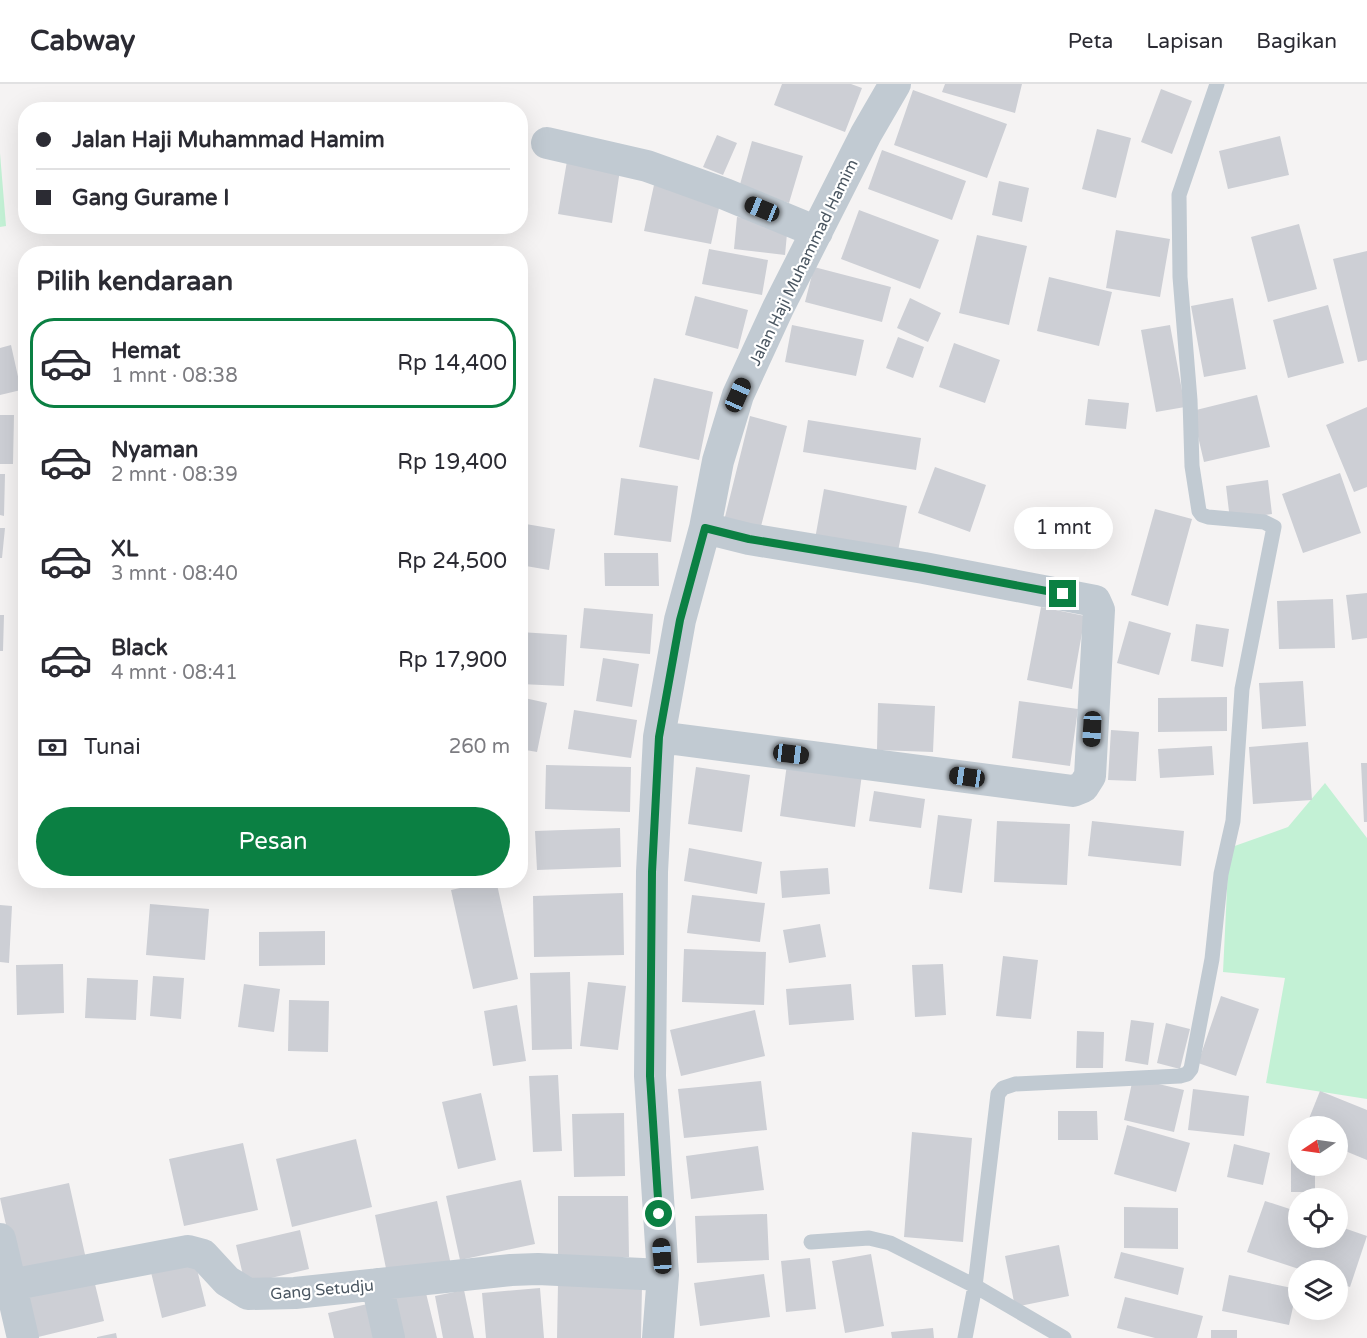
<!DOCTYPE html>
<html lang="id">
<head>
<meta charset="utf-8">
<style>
	body { margin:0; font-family:"Varela Round",sans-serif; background:#f2f2f3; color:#2b2b33; height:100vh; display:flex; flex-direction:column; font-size:22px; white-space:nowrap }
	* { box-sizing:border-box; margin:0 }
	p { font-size:20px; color:#7c7c81 }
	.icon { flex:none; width:33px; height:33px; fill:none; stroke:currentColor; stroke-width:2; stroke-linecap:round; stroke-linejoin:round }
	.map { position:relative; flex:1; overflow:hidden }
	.side { position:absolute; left:18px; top:162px; width:510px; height:642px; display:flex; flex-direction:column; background:#fff; border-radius:24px; box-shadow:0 6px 24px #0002 }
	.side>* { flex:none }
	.top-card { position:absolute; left:18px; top:18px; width:510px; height:132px; border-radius:24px; box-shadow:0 6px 24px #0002; display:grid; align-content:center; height:132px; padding:0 18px; background:#fff }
	.needle { width:39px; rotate:257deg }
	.controls { position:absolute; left:1288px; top:1032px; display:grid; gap:12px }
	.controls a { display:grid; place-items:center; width:60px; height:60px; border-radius:50%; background:#fff; box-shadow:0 6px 24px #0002; font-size:30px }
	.end { position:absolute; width:27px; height:27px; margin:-14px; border:8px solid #0b8043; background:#fff; box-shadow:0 0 0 3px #fff }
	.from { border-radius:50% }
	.bubble { position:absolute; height:42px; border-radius:21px; background:#fff; box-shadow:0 6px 24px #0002; font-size:20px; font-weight:600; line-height:42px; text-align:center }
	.car { position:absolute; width:18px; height:36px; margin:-18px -9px; border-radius:8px; box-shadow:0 0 4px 2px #0007; background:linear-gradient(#222 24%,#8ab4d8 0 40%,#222 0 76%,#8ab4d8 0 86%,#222 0) }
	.top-card b { display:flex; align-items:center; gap:21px; height:57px; font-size:22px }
	.top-card b+b { border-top:2px solid #e1e1e2 }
	.top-card i { width:15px; height:15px; background:#2b2b33 }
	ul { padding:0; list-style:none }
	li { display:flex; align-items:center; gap:18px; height:90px; margin:0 12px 9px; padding:0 6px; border:3px solid transparent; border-radius:24px }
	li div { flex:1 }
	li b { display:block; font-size:22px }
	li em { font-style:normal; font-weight:600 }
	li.selected { border-color:#0b8043 }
	li>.icon { width:54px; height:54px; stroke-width:1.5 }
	h2 { padding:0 18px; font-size:27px; line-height:72px }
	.pay { display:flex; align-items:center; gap:15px; height:66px; padding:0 18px; font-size:22px }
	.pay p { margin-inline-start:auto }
	.primary-button { display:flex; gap:12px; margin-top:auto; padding:12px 18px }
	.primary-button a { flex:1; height:69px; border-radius:36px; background:#0b8043; color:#fff; font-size:24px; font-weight:600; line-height:69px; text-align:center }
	header { display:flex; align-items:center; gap:36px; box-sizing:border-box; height:84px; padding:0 30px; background:#fff; border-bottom:2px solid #e1e1e2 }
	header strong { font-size:28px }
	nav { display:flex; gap:33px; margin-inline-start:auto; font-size:21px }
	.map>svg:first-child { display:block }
	.green { fill:#c3f1d5 }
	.building { fill:#cdcfd5 }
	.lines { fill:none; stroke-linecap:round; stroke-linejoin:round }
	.service { stroke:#c1cad2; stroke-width:15 }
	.minor { stroke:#c1cad2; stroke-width:32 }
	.route { stroke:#0b8043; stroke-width:8 }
	.labels { text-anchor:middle; stroke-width:4.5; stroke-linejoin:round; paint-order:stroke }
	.street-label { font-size:16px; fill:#4a5661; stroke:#fff }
</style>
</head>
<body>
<header>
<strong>Cabway</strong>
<nav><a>Peta</a><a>Lapisan</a><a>Bagikan</a></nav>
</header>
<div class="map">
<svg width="1367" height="1254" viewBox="0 0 1367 1254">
	<rect width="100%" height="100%" fill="#f5f3f3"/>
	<!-- green -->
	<path class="green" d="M0 69 6 142 0 143Z
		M1325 699 1367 754V1015L1266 999 1285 894 1223 888 1229 764 1288 743Z"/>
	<!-- building -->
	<path class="building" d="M782 0H851L862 4 845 48 774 21Z
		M945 0H1022L1015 29 942 8Z
		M1161 5 1192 17 1172 70 1141 58Z
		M913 6 1007 40 987 94 894 61Z
		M1097 45 1131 54 1116 114 1082 105Z
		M717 51 737 59 723 91 703 83Z
		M1280 52 1289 91 1228 105 1219 67Z
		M752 57 803 72 789 119 739 104Z
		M882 66 966 97 952 136 868 105Z
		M567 77 620 86 612 139 558 130Z
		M999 97 1029 104 1022 138 992 131Z
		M654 101 721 115 711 160 644 147Z
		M859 126 939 156 920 205 841 175Z
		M737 133 788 139 785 171 734 165Z
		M1299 140 1317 205 1268 218 1251 153Z
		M1116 146 1170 155 1160 213 1106 204Z
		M977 151 1027 162 1009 241 959 229Z
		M709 165 768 176 762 211 702 200Z
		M1367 167V276L1358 278 1333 175Z
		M814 183 891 203 882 238 805 218Z
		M1049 193 1112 208 1099 262 1037 247Z
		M695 212 748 226 738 265 685 251Z
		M910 214 941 229 928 258 897 244Z
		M1233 214 1246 285 1204 293 1191 222Z
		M1328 221 1344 279 1288 294 1273 236Z
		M792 241 864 256 856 292 785 278Z
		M1170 241 1185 323 1156 328 1141 246Z
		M898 253 924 263 913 294 886 284Z
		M954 259 1000 276 985 319 939 303Z
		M11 261 21 306 0 311V264Z
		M654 294 713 308 699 376 639 363Z
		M1257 311 1270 363 1204 378 1192 327Z
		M1088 315 1129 319 1126 345 1085 341Z
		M1367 323V403L1354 408 1326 341Z
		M0 331H14L13 380H0Z
		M750 332 787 342 759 450 723 441Z
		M808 336 921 354 916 386 803 368Z
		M935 383 986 401 970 448 918 429Z
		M1340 389 1361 449 1303 469 1282 410Z
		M0 390H5L4 432 0 431Z
		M621 394 678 402 671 458 614 451Z
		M1268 396 1272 430 1230 436 1226 402Z
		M824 405 907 422 897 472 815 455Z
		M1155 425 1192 435 1168 522 1131 511Z
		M520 439 555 445 549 486 520 481Z
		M0 444H5L2 474H0Z
		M604 469H658L659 502H605Z
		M1367 509V554L1352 556 1346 511Z
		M1333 515 1335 564 1279 565 1277 517Z
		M1041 523 1085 532 1072 605 1027 596Z
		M584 524 653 530 650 570 580 564Z
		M0 531H4L3 567H0Z
		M1129 537 1171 549 1159 591 1117 579Z
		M1196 540 1229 545 1223 583 1191 577Z
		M520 548 567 551 564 602 520 600Z
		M603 574 639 580 632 623 596 617Z
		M1303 597 1306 642 1262 645 1259 599Z
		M520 613 547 619 537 668 520 665Z
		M1227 613V647L1158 648V614Z
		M1019 617 1078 625 1070 682 1012 674Z
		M878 619 935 622 933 668 877 666Z
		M574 626 637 636 631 674 568 665Z
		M1111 646 1139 648 1136 697 1108 696Z
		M1308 658 1312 716 1253 720 1249 663Z
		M1212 662 1214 691 1160 694 1158 665Z
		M1361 679H1367V738H1364Z
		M787 680 862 690 855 743 780 732Z
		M546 681 631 683 630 728 545 725Z
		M696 683 750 691 742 748 688 740Z
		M874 707 925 715 921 744 869 737Z
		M938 731 972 735 962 809 929 805Z
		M997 737 1070 740 1067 801 994 798Z
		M1092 737 1184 747 1181 782 1088 772Z
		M620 744 621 783 537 786 535 747Z
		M689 764 762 778 757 810 684 797Z
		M828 784 830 810 782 814 780 787Z
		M496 796 518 895 473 905 451 806Z
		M623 809 624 871 534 873 533 812Z
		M692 811 765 819 760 858 687 849Z
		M150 820 209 825 205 876 146 871Z
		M0 821 12 822 9 879 0 878Z
		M820 840 826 873 789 879 783 846Z
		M325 847V881L259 882V848Z
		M684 865 766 868 764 921 682 918Z
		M1003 872 1038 876 1031 935 996 932Z
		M63 880 64 929 17 931 16 881Z
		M943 880 946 931 915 933 912 881Z
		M570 888 572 965 532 966 530 889Z
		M153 892 184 894 181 935 150 932Z
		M87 894 138 896 136 936 85 934Z
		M588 898 626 902 618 966 580 962Z
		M244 900 280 905 274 948 238 943Z
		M851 900 854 936 789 941 786 905Z
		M1221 912 1259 925 1236 992 1198 979Z
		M289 916 329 917 328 968 288 967Z
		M517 921 526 977 493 982 484 927Z
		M755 926 765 972 681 992 670 946Z
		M1131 936 1154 939 1148 981 1125 977Z
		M1166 939 1190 945 1180 985 1157 979Z
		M1077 947 1104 948 1103 984H1076Z
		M558 991 562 1067 533 1068 529 992Z
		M1133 994 1184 1006 1174 1048 1124 1036Z
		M761 997 767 1046 684 1054 678 1005Z
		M1193 1005 1249 1012 1244 1052 1188 1046Z
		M1320 1007 1367 1026V1076L1338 1064V1042H1306Z
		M481 1009 496 1076 458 1085 442 1018Z
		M1058 1027H1097L1098 1056H1058Z
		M624 1029 625 1092 574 1093 572 1030Z
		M1127 1041 1190 1059 1176 1108 1114 1090Z
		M912 1048 972 1054 963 1158 904 1153Z
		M356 1055 372 1123 292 1143 276 1075Z
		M243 1059 258 1126 184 1142 169 1075Z
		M1234 1060 1270 1069 1263 1101 1227 1093Z
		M758 1062 764 1106 691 1115 686 1072Z
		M1299 1072V1082H1315V1108H1291V1073Z
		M521 1096 535 1160 460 1176 446 1112Z
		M69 1099 86 1175 17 1190 0 1114Z
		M558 1112H628L629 1173H558Z
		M437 1117 451 1181 388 1194 375 1131Z
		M1265 1117 1299 1128V1154H1338V1142L1367 1152 1350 1203 1338 1199V1186H1302L1247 1168Z
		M1124 1123 1178 1124V1165L1124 1164Z
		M767 1130 769 1176 697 1179 695 1132Z
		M300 1146 309 1185 245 1200 236 1161Z
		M1059 1161 1069 1212 1015 1223 1005 1172Z
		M1121 1168 1184 1184 1178 1211 1114 1194Z
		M871 1170 884 1242 845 1249 832 1177Z
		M194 1173 206 1222 162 1234 150 1184Z
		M810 1174 816 1225 786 1228 781 1177Z
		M764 1190 770 1233 700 1242 694 1199Z
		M1229 1191 1297 1205 1289 1241 1222 1227Z
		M93 1192 104 1237 34 1254 23 1209Z
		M558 1200 642 1201 641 1254H557Z
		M540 1204 544 1254H486L482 1209Z
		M425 1205 437 1254H395L385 1215Z
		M464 1206 474 1254H443L435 1212Z
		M1125 1213 1203 1232 1197 1254H1155L1117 1244Z
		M372 1219 380 1254H334L328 1229Z
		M933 1244 934 1254H892L891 1248Z
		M1211 1246H1237V1254H1211Z
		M116 1249 117 1254H97V1253Z"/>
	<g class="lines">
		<!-- service -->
		<path class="service" d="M811 1158 869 1154 890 1159 975 1202 965 1254
			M1064 1254 975 1202 998 1010 1003 1004 1015 1000 1180 992 1187 990 1191 985 1212 875 1221 790 1233 737 1242 605 1274 443 1264 438 1208 433 1202 431 1199 427 1192 382 1190 316 1180 193 1179 111 1217 0"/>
		<!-- minor -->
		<path class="minor" d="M547 59 647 82 725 110 817 148
			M659 653 1073 707 1083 703 1090 692 1099 526 1095 517 924 484 749 455 705 444
			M0 1155 23 1254
			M377 1200 389 1254
			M0 1203 188 1167 203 1171 227 1197 248 1210 295 1209 511 1186 538 1185 663 1191
			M658 1254 663 1191 650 992 652 788 659 653 680 536 705 444 718 377 738 311 778 224 866 50 895 0"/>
	</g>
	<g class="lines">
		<!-- route -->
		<path class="route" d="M659 1130 650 992 652 788 659 653 680 536 705 444 749 455 924 484 1063 510"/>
	</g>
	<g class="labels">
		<!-- street labels -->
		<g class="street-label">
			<text transform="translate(803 178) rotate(-64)" y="6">Jalan Haji Muhammad Hamim</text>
			<text transform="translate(322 1205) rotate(-5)" y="6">Gang Setudju</text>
		</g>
	</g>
</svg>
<div class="controls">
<a><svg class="needle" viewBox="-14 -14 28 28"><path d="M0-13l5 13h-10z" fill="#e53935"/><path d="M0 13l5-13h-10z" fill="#7c7c81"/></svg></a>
<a><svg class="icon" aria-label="locate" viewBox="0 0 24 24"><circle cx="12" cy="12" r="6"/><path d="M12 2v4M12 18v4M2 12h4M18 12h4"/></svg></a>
<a><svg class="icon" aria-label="layers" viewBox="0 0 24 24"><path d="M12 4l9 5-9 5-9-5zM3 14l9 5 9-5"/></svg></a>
</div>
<i class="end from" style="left:659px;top:1130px"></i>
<i class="end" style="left:1063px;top:510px"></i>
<div class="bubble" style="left:1014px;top:423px;width:99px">1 mnt</div>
<i class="car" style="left:762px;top:125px;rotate:292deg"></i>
<i class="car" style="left:738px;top:311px;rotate:24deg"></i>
<i class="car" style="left:1092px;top:645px;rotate:183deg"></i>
<i class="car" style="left:791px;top:670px;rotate:97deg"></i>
<i class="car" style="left:967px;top:693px;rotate:278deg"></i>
<i class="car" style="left:662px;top:1172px;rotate:356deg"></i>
<div class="top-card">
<b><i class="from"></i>Jalan Haji Muhammad Hamim</b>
<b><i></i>Gang Gurame I</b>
</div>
<section class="side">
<h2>Pilih kendaraan</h2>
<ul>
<li class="selected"><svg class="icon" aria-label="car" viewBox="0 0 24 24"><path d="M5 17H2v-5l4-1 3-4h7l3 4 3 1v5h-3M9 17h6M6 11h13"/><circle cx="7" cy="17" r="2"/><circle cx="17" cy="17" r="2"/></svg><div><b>Hemat</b><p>1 mnt · 08:38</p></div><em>Rp 14,400</em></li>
<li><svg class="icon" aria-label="car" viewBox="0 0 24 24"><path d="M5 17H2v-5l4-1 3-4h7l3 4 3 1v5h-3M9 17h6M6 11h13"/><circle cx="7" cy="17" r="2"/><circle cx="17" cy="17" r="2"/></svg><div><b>Nyaman</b><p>2 mnt · 08:39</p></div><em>Rp 19,400</em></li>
<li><svg class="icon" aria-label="car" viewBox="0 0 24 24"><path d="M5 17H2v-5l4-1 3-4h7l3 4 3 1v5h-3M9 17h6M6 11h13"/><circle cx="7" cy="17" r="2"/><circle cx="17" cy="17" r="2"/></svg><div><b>XL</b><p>3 mnt · 08:40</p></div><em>Rp 24,500</em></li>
<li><svg class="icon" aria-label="car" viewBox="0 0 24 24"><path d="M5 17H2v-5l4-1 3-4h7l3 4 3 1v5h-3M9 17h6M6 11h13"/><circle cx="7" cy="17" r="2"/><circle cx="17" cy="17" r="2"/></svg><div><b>Black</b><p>4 mnt · 08:41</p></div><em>Rp 17,900</em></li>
</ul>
<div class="pay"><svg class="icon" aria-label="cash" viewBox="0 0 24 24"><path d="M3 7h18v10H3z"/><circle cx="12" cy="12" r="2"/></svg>Tunai<p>260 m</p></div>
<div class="primary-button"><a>Pesan</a></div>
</section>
</div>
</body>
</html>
